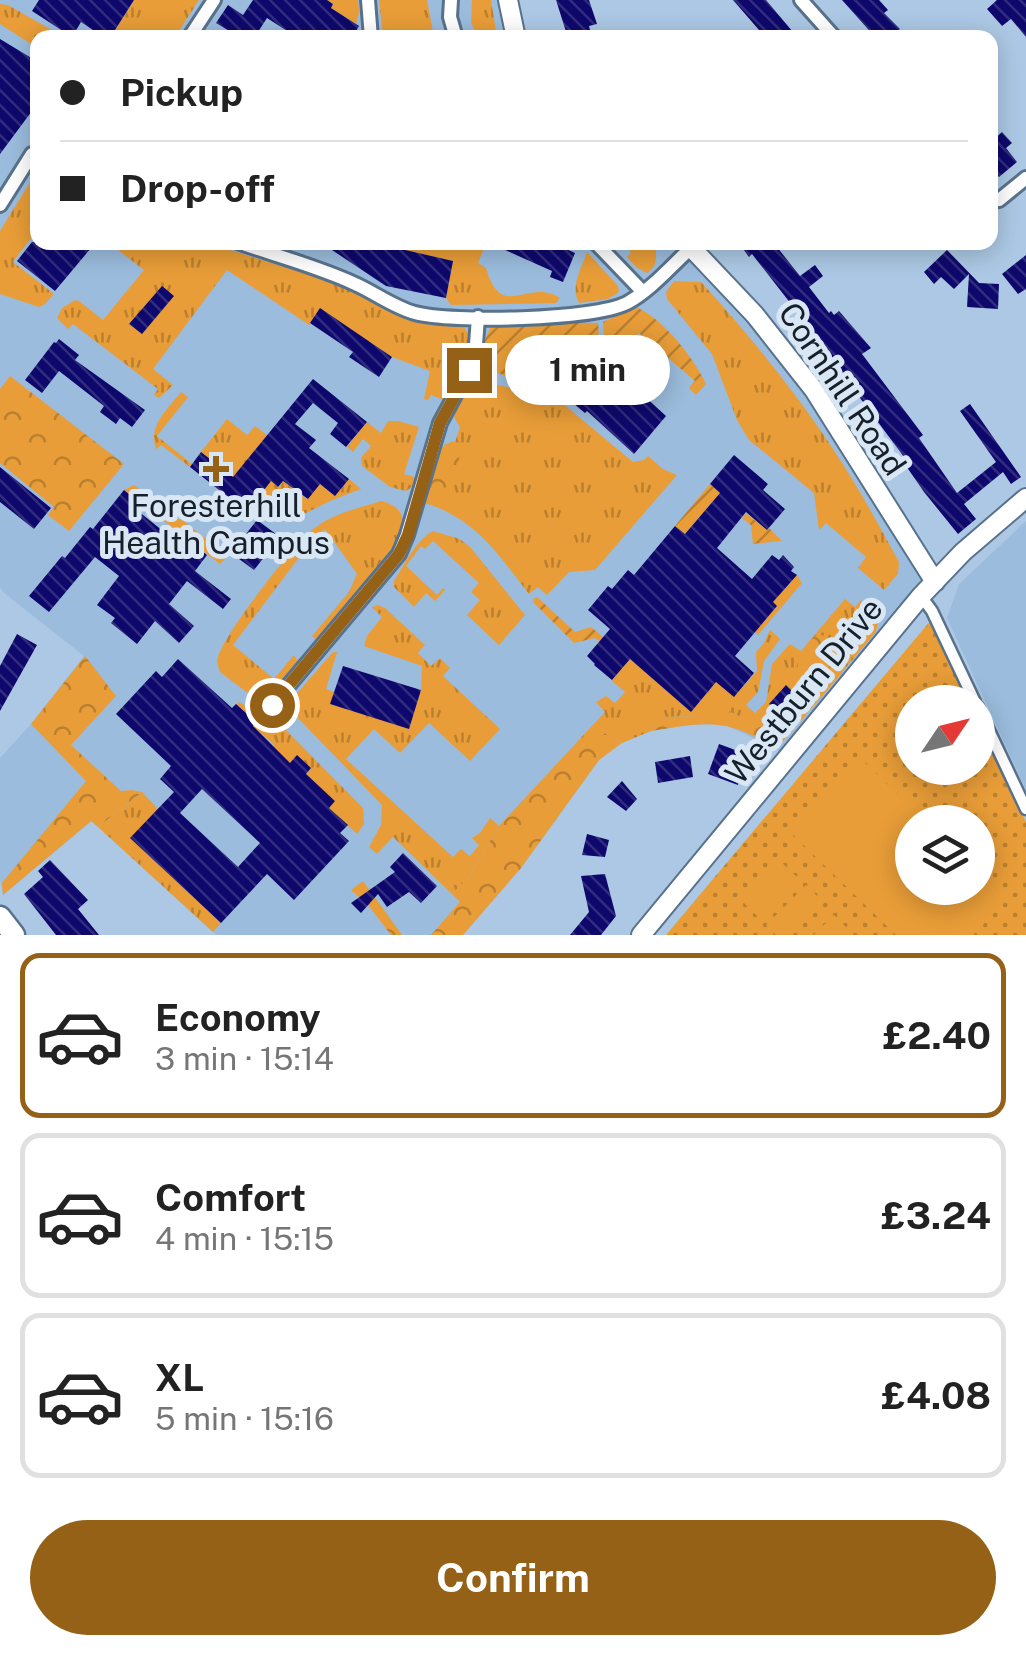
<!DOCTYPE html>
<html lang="en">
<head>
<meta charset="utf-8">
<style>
	body { margin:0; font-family:"Public Sans",sans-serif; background:#f2f2f2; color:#222; height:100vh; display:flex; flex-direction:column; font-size:38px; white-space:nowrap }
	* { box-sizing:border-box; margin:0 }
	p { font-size:32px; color:#767676 }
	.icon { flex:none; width:55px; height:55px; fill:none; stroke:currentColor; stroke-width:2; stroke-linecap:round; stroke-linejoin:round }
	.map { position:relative; height:935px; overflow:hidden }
	.side { display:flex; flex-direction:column; background:#fff; flex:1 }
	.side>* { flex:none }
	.guide { position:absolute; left:30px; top:30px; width:968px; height:220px; border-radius:20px; box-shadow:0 5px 25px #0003; display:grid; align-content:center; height:220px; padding:0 30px; background:#fff }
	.needle { width:65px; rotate:55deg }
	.tools { position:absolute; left:895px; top:685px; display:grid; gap:20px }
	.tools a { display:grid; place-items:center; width:100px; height:100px; border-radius:50%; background:#fff; box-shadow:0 5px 25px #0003; font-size:50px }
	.end { position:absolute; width:45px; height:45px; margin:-22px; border:12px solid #956116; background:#fff; box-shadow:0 0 0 5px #fff }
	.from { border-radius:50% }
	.bubble { position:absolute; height:70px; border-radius:35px; background:#fff; box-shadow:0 5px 25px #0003; font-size:32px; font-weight:700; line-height:70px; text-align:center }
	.guide b { display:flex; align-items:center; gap:35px; height:95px; font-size:38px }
	.guide b+b { border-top:2px solid #e0e0e0 }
	.guide i { width:25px; height:25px; background:#222 }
	ul { padding:18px 0 0; list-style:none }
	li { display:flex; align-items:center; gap:30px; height:165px; margin:0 20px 15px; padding:0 10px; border:5px solid #e0e0e0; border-radius:20px }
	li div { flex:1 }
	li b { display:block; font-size:38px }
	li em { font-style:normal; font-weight:700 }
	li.on { border-color:#956116 }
	li>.icon { width:90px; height:90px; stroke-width:1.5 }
	.button { display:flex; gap:20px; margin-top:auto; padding:20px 30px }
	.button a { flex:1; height:115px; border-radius:60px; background:#956116; color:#fff; font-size:40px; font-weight:700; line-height:115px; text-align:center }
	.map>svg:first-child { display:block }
	.built { fill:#9bbcdd }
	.grass { fill:url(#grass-tufts) }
	.forest { fill:url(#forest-crowns) }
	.park { fill:url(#park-dots); fill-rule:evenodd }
	.garden { fill:url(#garden-furrows) }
	.pitch { fill:#e89d38 }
	.building { fill:url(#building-back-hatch); fill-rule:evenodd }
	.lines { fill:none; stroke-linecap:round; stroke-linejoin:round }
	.pedestrian-casing { stroke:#59728c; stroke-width:15 }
	.minor-casing { stroke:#59728c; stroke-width:18 }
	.tertiary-casing { stroke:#59728c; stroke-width:22 }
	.primary-casing { stroke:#59728c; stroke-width:25 }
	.pedestrian { stroke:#fff; stroke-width:10 }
	.minor { stroke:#fff; stroke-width:12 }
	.tertiary { stroke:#fff; stroke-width:18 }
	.primary { stroke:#fff; stroke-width:20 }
	.route { stroke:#956116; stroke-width:12 }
	.poi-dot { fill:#956116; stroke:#d9e7f5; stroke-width:4 }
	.labels { text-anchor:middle; stroke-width:10; stroke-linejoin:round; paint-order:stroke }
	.street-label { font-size:32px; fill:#16202b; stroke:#d9e7f5 }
	.poi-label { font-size:32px; fill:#16202b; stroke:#d9e7f5 }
</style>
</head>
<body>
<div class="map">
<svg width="1026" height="935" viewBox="0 0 1026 935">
	<defs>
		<pattern id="grass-tufts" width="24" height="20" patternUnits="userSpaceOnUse" patternTransform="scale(2.5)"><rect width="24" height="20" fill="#e89d38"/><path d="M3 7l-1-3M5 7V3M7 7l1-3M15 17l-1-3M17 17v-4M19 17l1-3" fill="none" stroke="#bb802f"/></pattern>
		<pattern id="forest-crowns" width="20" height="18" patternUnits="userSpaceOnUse" patternTransform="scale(2.5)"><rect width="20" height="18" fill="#e89d38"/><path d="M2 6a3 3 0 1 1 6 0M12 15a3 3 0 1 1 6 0" fill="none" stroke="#bb802f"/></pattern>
		<pattern id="park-dots" width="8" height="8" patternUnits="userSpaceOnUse" patternTransform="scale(2.5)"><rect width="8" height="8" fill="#e89d38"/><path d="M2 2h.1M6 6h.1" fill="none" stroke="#bb802f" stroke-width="1.8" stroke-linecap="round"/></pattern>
		<pattern id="garden-furrows" width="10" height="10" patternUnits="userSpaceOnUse" patternTransform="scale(2.5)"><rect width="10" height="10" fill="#e89d38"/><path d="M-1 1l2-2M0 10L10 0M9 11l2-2" fill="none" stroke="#bb802f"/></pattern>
		<pattern id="building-back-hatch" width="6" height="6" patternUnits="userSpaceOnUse" patternTransform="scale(2.5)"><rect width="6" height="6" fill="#0e086c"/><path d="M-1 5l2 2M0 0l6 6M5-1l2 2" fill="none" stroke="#302c7d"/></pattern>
	</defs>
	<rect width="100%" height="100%" fill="#acc8e4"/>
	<!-- built -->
	<path class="built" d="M0 0H509L517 37 38 38V242L686 243 814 390 935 582 790 756 724 724 688 725 651 731 621 743 599 760 521 868 463 935H216L92 821 3 895 0 880V758L31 724 84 656 3 592 0 587Z
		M1026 521V790L947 618 959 584Z"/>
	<!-- grass -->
	<path class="grass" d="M131 0H199L175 37 110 38 133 2Z
		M320 0H358L359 12 356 24 331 8 333 4 327 0Z
		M379 0H427L434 37H383Z
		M472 0H491L497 37H478L471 23Z
		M0 4 8 5 57 33 74 7 78 10 62 37 38 38 37 48 0 24Z
		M37 171V230L13 262 54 294 45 304 39 307 0 294V231Z
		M109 243H208L323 279 352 290 390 312 410 320 464 327C482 350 456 379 444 400L431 395 428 400 424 399 430 371 392 357 362 337 360 339 320 309 309 325 227 270 153 369 173 385 159 398 154 395 158 389 73 324 68 329 57 318 62 308 75 300 79 301 103 320 144 270Z
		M405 243H486L478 263 486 268C502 323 527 277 560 298L556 303 451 305 446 298 453 261 401 249Z
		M622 243H655C656 256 659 265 647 273L636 267 627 257 631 252Z
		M587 252 618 286 619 292 608 299 579 303C570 287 581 269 587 252Z
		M674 281 701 282C754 340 808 407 849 474 867 503 883 533 899 562L898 574 884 590 858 568 866 557 826 523 819 530 814 493 749 440 737 420 712 354 667 299 666 292Z
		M479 380 511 388V392L530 397 532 390 556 398 633 462 644 460 648 456 663 469 677 475 595 570 569 572 547 595 538 587 529 594C498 554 476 519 425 503L445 444 455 442 460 427C457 422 453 417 454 412 456 399 468 383 479 380Z
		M181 392 188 397 157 436 192 464 190 467 161 445 156 449C148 425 167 410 181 392Z
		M227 419 247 435 255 426 267 435 247 461V488L201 452Z
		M388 421H398L419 427 404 474 417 478 416 484 406 491 390 487 362 466 361 458 371 446 363 439 353 452 347 447 367 422 381 433Z
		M296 464 297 491 307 499 320 484 335 496 349 479 361 489 330 501 302 515 265 506 250 515 247 512 258 497 253 493 266 477 279 487Z
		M134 485 176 518 182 520 228 556 220 564 124 490Z
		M381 501C391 503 402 509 403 521 405 547 339 617 321 639L316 640 312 636 349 592 357 574 325 529 313 539 233 645 274 679 294 655 299 663C261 711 267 707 220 672 218 665 216 663 218 657 224 634 296 541 316 527 335 513 359 508 381 501Z
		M433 531 460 539 471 548 525 615 499 645 467 615 480 600 471 592 479 583 433 541 425 549 421 546 406 566 437 595 443 588 445 590 435 601 426 593 414 607 394 587V581C405 564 415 541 433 531Z
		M797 575 802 583 758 635 755 632 777 606 773 602Z
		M845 599 855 607 861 600 871 608 878 621 876 632 786 738 743 718 701 716 662 717 651 731 622 743C607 732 592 730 577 742L605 712 596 702 606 696 615 703 625 692 612 681 628 657 691 712 716 682 735 696 757 671 756 652 764 643 770 630 780 639 764 661 758 692 746 705 755 713 766 702 772 664 790 644 801 651Z
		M378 605 385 608 425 645 418 653 431 666 440 658 450 668 443 676 500 729 470 761 429 723 400 753 374 729 346 759 453 857 461 849 470 856 479 845 472 838 480 833 490 818 499 826 468 878 452 894 393 837 377 854 369 847 381 825 382 805 297 717 292 699 333 652H337L326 689 334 692 331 704 409 728 421 690 422 666 364 646 367 636 382 617 372 607Z
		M239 702 284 728 363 808 364 824 357 834 329 808 306 774 311 768 290 763 273 747 274 745 253 726 256 722 236 704Z
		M142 792 158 809 131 838 221 923 213 932 98 827Z"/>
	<!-- forest -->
	<path class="forest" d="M10 376 124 464 69 531 48 515 54 507 0 463V389Z
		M453 441 463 445C454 467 461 489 442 508L425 503C430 480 429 450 453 441Z
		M822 635C841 642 842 655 842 673L786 738 774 748C727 717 704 722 651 731L661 717 700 716 715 704 743 718 755 713 768 715 769 700 797 671 799 655 814 636Z
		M85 656 116 696 71 745 121 791 132 790 142 792 98 827 91 821 3 895 2 883 86 781 31 724Z
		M598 732 611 735 622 743 599 760 521 868 463 935H431L460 902 452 894 468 878 499 826 577 742 587 734Z
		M363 881 402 935H391L368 905 351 890Z"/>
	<!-- park -->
	<path class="park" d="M932 619 970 702H912V768H978V718L1026 822V935H666ZM912 822H978V888H912Z"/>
	<!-- garden -->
	<path class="garden" d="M635 307C661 316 695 359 706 384L696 395 689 388 695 381 639 333 630 343 620 335 605 352 603 322Z
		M508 322 598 323 599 334 588 340 578 352 569 344 562 352 553 346 538 365 545 371 538 379 546 385 529 381 532 367 520 363 517 370 509 367 506 376C503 375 492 371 489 369 477 358 485 337 492 325Z
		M710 484 720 493 677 543 682 532 675 526Z
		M746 513 767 530 769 528 782 541 753 544 751 525 742 518Z
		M537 597 575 632 591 627 603 637 599 641 595 638 574 643 534 603 533 599Z"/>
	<!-- pitch -->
	<path class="pitch" d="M860 758 926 822H912V888H978V873L1006 901 973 935H896L789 831Z
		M779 860 798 878 758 917 740 899Z
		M806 885 824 903 792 935H776L766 925Z
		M834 915 852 933 850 935H814Z"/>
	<!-- building -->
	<path class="building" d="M39 0H134L110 38H105L81 22 72 37 32 11Z
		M253 0H327L333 4 331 8 359 26 352 38H298L267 18 254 38H227L231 32 216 23 228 5 243 15Z
		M556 0H589L597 24 589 26 592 38H568Z
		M733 0H766L798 38H766Z
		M842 0H879L888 10 884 13 900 29 890 37H875Z
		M997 0H1026V37L1011 19 1002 26 987 9Z
		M0 39 38 62V115L32 111 0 154Z
		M1002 132 1012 143 1006 148 1017 162 999 177 990 167V143Z
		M32 242H96L55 291 17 261Z
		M320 242H392L401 249 453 261 446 298 386 286Z
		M487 242H551L575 253 563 282 550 277 552 271Z
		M738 242H773L800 276 815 265 823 276 809 287 829 313 831 311 834 315 839 311 871 348 862 354 923 435 919 438 957 493 996 462 960 411 970 404 1021 477 1011 484 1003 472 964 504 976 519 958 534 924 492 904 463 907 461 828 355 830 354 752 254 749 257Z
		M947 250 979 283 999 284 998 309 967 307 969 274 954 289 941 277 934 284 924 272Z
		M1026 255V289L1018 294 1002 274Z
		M162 286 174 296 142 334 129 324Z
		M320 308 392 357 379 377 349 357 353 352 310 323Z
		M59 339 79 355 75 360 145 410 132 427 120 418 116 424 100 412 104 406 59 371 42 393 25 380 54 342 56 343Z
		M587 351 616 374 618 372 666 416 634 454 587 411 585 413 556 389Z
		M313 379 367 422 346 447 330 434 338 423 313 403 295 424 316 440 309 448 349 479 335 496 320 484 308 499 283 481 278 487 271 481 247 512 190 467 201 452 233 477Z
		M734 455 768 484 763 490 785 509 767 530 746 512 717 548 752 579 772 555 779 560 783 555 794 567 791 571 797 575 773 602 777 606 735 656 754 673 734 697 716 682 691 712 630 659 612 680 594 665 595 664 587 656 610 629 588 610 608 586 612 589 628 570 634 575 675 526 685 534 720 493 710 484Z
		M0 467 51 508 34 529 0 502Z
		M124 490 142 505 138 511 178 543 184 537 207 555 195 571 231 599 223 609 187 581 169 604 194 626 179 643 155 621 137 644 111 623 115 618 97 605 119 576 95 557 49 612 29 596 62 556 65 558 90 527 93 529Z
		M257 520 280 537 254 570 231 553Z
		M17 634 37 645 0 711V666Z
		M178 659 232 708 236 704 256 722 253 726 290 763 297 755 311 768 306 774 335 801 329 808 348 825 340 833 349 841 294 900 267 874 221 923 130 838 174 792 160 779 171 766 116 714 156 671 162 677ZM202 789 260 843 238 867 180 813Z
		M343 666 421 690 409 729 330 704Z
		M786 685 796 695 780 713 769 704Z
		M719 744 749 755 738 785 708 774Z
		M690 756 693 777 658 783 655 762Z
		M622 781 637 799 626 811 607 797Z
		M587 834 609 840 605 857 582 855Z
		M403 853 437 886 421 903 409 892 387 907 378 894 361 913 351 903 395 872 390 867Z
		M50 860 88 900 78 909 99 935H56L24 894 43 877 38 871Z
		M605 874 616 916 601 935H570L589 912 581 876Z"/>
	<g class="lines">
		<defs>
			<path id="pedestrian" d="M921 596 932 611 975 702
				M978 707 1026 809"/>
			<path id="minor" d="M368 0 371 38
				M451 0 450 17 456 38
				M801 0 835 38
				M189 38 214 0
				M990 201 999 200 1026 178
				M0 205 32 154H38
				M238 242C276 256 316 266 353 283 374 292 393 307 415 313 451 323 594 320 627 303 651 290 671 266 691 248
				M595 242 643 292
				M272 705 399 554 407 535 440 423 475 358 478 317"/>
			<path id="tertiary" d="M508 0 516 38
				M686 242 755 315 814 390 935 582
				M641 935 921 596 963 552 1026 498"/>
			<path id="primary" d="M0 917 14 935"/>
		</defs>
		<!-- pedestrian casing -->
		<use href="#pedestrian" class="pedestrian-casing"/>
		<!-- minor casing -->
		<use href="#minor" class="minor-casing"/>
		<!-- tertiary casing -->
		<use href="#tertiary" class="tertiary-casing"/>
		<!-- primary casing -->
		<use href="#primary" class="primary-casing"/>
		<!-- pedestrian -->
		<use href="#pedestrian" class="pedestrian"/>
		<!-- minor -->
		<use href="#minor" class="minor"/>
		<!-- tertiary -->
		<use href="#tertiary" class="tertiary"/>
		<!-- primary -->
		<use href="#primary" class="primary"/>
	</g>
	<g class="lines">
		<!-- route -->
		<path class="route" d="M272 705 399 554 408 535 440 423 469 370"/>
	</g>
	<!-- markers -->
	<path class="poi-dot" d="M211 454h10v10h10v10h-10v10h-10v-10h-10v-10h10z"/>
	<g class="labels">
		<!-- street labels -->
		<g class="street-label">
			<text transform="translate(842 389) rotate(56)" y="11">Cornhill Road</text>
			<text transform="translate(804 691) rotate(-51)" y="11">Westburn Drive</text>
		</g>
		<!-- poi labels -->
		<g class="poi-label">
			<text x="216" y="517">Foresterhill<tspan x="216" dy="37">Health Campus</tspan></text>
		</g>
	</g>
</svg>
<div class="tools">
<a><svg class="needle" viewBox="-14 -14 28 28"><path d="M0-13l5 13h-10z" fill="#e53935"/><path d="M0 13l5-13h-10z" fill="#767676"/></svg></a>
<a><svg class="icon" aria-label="layers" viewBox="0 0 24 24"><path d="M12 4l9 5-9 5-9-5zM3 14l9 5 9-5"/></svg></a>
</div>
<i class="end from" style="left:272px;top:705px"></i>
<i class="end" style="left:469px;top:370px"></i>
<div class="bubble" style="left:505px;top:335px;width:165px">1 min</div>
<div class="guide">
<b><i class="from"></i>Pickup</b>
<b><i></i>Drop-off</b>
</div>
</div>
<section class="side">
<ul>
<li class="on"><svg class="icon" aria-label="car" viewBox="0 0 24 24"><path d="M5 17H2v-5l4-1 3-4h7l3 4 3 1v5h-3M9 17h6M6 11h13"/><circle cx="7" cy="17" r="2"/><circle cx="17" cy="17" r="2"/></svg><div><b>Economy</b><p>3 min · 15:14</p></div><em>£2.40</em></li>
<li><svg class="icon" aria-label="car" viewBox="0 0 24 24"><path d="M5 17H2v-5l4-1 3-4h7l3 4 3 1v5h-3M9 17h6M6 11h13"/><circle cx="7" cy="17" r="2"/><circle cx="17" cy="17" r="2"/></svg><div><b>Comfort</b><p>4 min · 15:15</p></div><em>£3.24</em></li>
<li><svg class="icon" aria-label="car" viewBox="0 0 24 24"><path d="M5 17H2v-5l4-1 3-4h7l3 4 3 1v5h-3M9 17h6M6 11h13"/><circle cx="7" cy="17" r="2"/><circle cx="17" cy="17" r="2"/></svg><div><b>XL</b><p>5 min · 15:16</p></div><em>£4.08</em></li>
</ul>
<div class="button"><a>Confirm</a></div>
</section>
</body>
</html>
